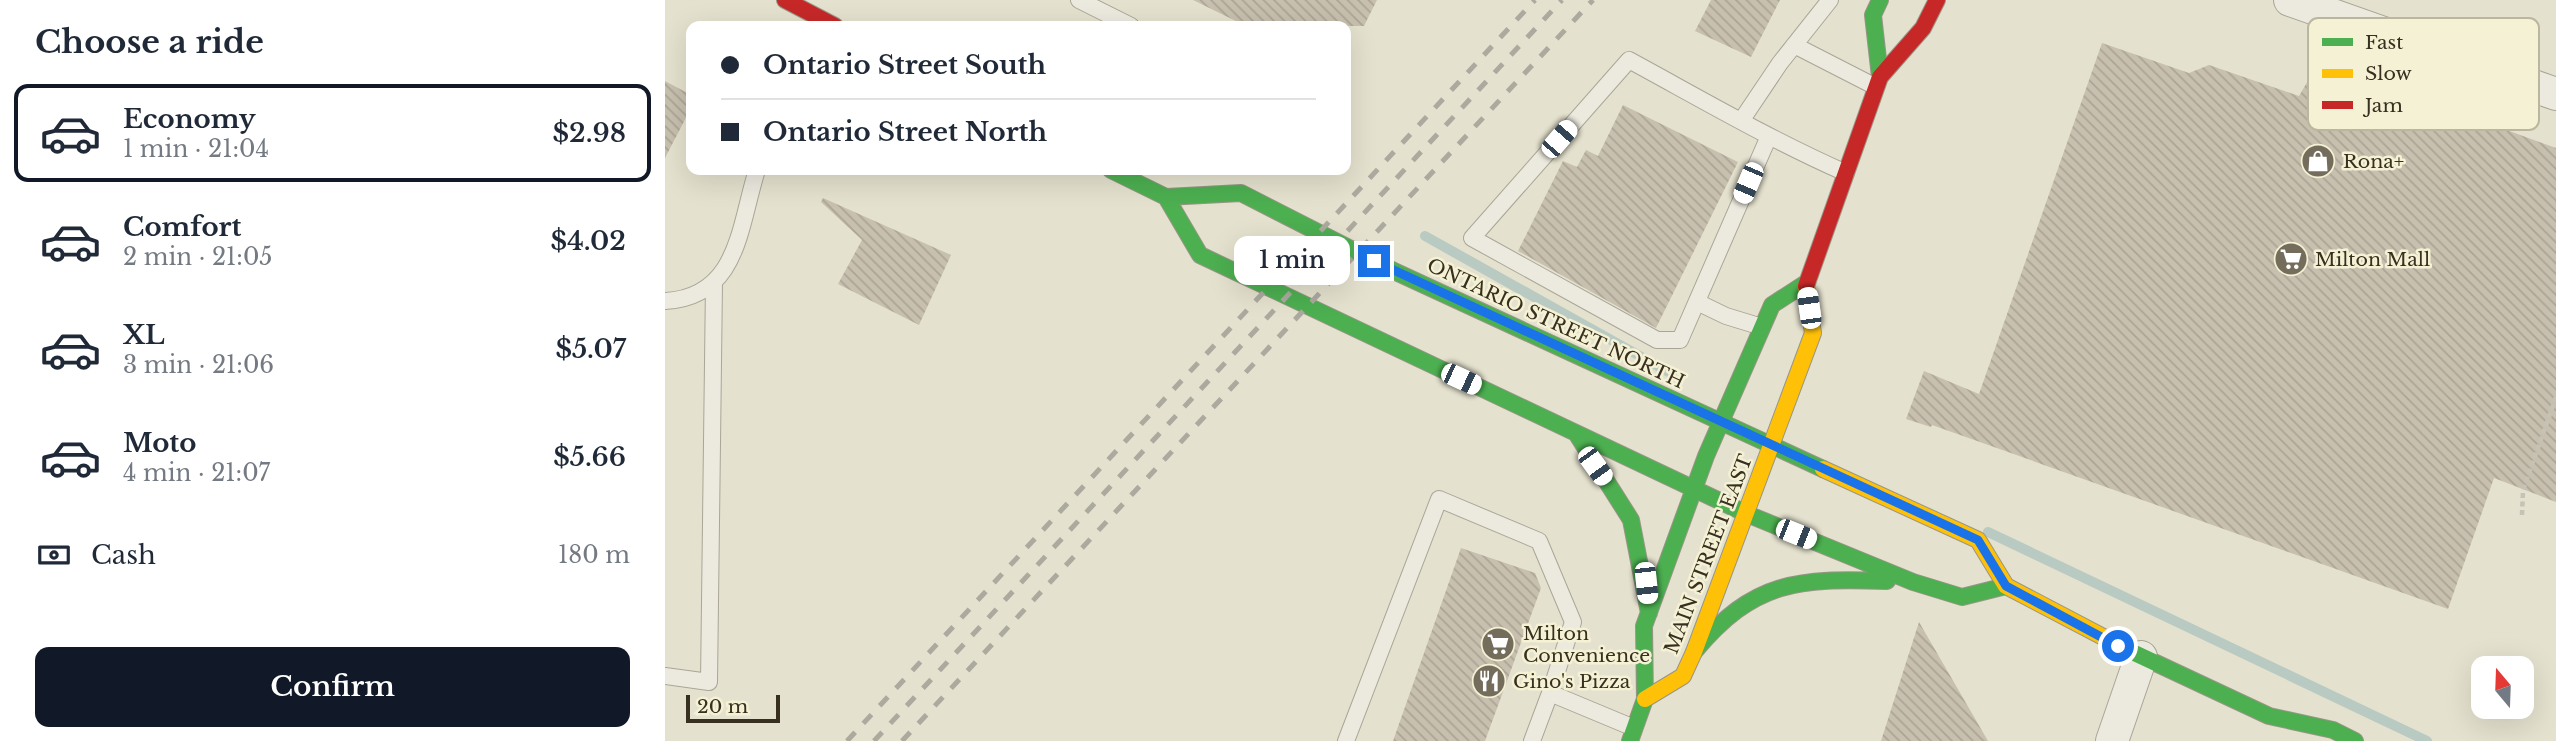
<!DOCTYPE html>
<html lang="en">
<head>
<meta charset="utf-8">
<style>
	body { margin:0; font-family:"Libre Baskerville",serif; background:#f2f2f3; color:#1f2937; height:100vh; display:flex; flex-direction:column; font-size:26px; white-space:nowrap }
	* { box-sizing:border-box; margin:0 }
	p { font-size:23px; color:#747a83 }
	.icon { flex:none; width:38px; height:38px; fill:none; stroke:currentColor; stroke-width:2; stroke-linecap:round; stroke-linejoin:round }
	.map { position:relative; flex:1; overflow:hidden }
	.details { display:flex; flex-direction:column; background:#fff; width:665px }
	.details>* { flex:none }
	.banner { position:absolute; left:21px; top:21px; width:665px; height:154px; border-radius:14px; box-shadow:0 7px 28px #0002; display:grid; align-content:center; height:154px; padding:0 35px; background:#fff }
	.needle { width:46px; rotate:341deg }
	.fabs { position:absolute; left:1806px; top:656px; display:grid; gap:14px }
	.fabs a { display:grid; place-items:center; width:63px; height:63px; border-radius:14px; background:#fff; box-shadow:0 7px 28px #0002; font-size:35px }
	.scale { position:absolute; left:21px; bottom:18px; width:94px; box-sizing:border-box; padding-left:7px; border:4px solid #372f1f; border-top:0; font-size:19px; line-height:24px; white-space:nowrap; color:#372f1f; -webkit-text-stroke:5px #f4f1d4; paint-order:stroke }
	.end { position:absolute; width:32px; height:32px; margin:-16px; border:9px solid #1a73e8; background:#fff; box-shadow:0 0 0 4px #fff }
	.from { border-radius:50% }
	.bubble { position:absolute; height:49px; border-radius:14px; background:#fff; box-shadow:0 7px 28px #0002; font-size:23px; font-weight:600; line-height:49px; text-align:center }
	.car { position:absolute; width:21px; height:42px; margin:-21px -10px; border-radius:9px; box-shadow:0 0 5px 2px #0007; background:linear-gradient(#fff 24%,#345 0 40%,#fff 0 76%,#345 0 86%,#fff 0) }
	.banner b { display:flex; align-items:center; gap:24px; height:66px; font-size:26px }
	.banner b+b { border-top:2px solid #e0e1e3 }
	.banner i { width:18px; height:18px; background:#1f2937 }
	ul { padding:0; list-style:none }
	li { display:flex; align-items:center; gap:21px; height:98px; margin:0 14px 10px; padding:0 21px; border:4px solid transparent; border-radius:14px }
	li div { flex:1 }
	li b { display:block; font-size:26px }
	li em { font-style:normal; font-weight:600 }
	li.active { border-color:#111827 }
	li>.icon { width:63px; height:63px; stroke-width:1.5 }
	h2 { padding:0 35px; font-size:32px; line-height:84px }
	.pay { display:flex; align-items:center; gap:18px; height:77px; padding:0 35px; font-size:26px }
	.pay p { margin-inline-start:auto }
	.cta { display:flex; gap:14px; margin-top:auto; padding:14px 35px }
	.cta a { flex:1; height:80px; border-radius:14px; background:#111827; color:#fff; font-size:28px; font-weight:600; line-height:80px; text-align:center }
	main { display:flex; flex:1; min-height:0 }
	.map>svg:first-child { display:block }
	.lines { fill:none; stroke-linecap:round; stroke-linejoin:round }
	.stream { stroke:#b9cac2; stroke-width:10 }
	.building { fill:url(#building-back-hatch) }
	.lane-casing { stroke:#a9a697; stroke-width:18 }
	.street-casing { stroke:#a9a697; stroke-width:34 }
	.fast-casing { stroke:#999587; stroke-width:18 }
	.slow-casing { stroke:#999587; stroke-width:18 }
	.jam-casing { stroke:#999587; stroke-width:18 }
	.path { stroke:#c5c2b6; stroke-width:4.5; stroke-dasharray:5 3.5; stroke-linecap:butt }
	.lane { stroke:#eceadf; stroke-width:16 }
	.street { stroke:#eceadf; stroke-width:32 }
	.fast { stroke:#4caf50; stroke-width:16 }
	.slow { stroke:#ffc107; stroke-width:16 }
	.jam { stroke:#c62828; stroke-width:16 }
	.rail { stroke:#aca99f; stroke-width:5; stroke-dasharray:12 12; stroke-linecap:butt }
	.route { stroke:#1a73e8; stroke-width:9 }
	.labels { text-anchor:middle; stroke-width:5; stroke-linejoin:round; paint-order:stroke }
	.poi-label { font-size:19px; fill:#372f1f; stroke:#f4f1d4; text-anchor:start }
	.street-label { font-size:19px; fill:#372f1f; stroke:#f4f1d4 }
	.key { fill:#f4f1d4; stroke:#bbb79e; stroke-width:2 }
	.key-label { font-size:19px; fill:#372f1f }
</style>
</head>
<body>
<main>
<section class="details">
<h2>Choose a ride</h2>
<ul>
<li class="active"><svg class="icon" aria-label="car" viewBox="0 0 24 24"><path d="M5 17H2v-5l4-1 3-4h7l3 4 3 1v5h-3M9 17h6M6 11h13"/><circle cx="7" cy="17" r="2"/><circle cx="17" cy="17" r="2"/></svg><div><b>Economy</b><p>1 min · 21:04</p></div><em>$2.98</em></li>
<li><svg class="icon" aria-label="car" viewBox="0 0 24 24"><path d="M5 17H2v-5l4-1 3-4h7l3 4 3 1v5h-3M9 17h6M6 11h13"/><circle cx="7" cy="17" r="2"/><circle cx="17" cy="17" r="2"/></svg><div><b>Comfort</b><p>2 min · 21:05</p></div><em>$4.02</em></li>
<li><svg class="icon" aria-label="car" viewBox="0 0 24 24"><path d="M5 17H2v-5l4-1 3-4h7l3 4 3 1v5h-3M9 17h6M6 11h13"/><circle cx="7" cy="17" r="2"/><circle cx="17" cy="17" r="2"/></svg><div><b>XL</b><p>3 min · 21:06</p></div><em>$5.07</em></li>
<li><svg class="icon" aria-label="car" viewBox="0 0 24 24"><path d="M5 17H2v-5l4-1 3-4h7l3 4 3 1v5h-3M9 17h6M6 11h13"/><circle cx="7" cy="17" r="2"/><circle cx="17" cy="17" r="2"/></svg><div><b>Moto</b><p>4 min · 21:07</p></div><em>$5.66</em></li>
</ul>
<div class="pay"><svg class="icon" aria-label="cash" viewBox="0 0 24 24"><path d="M3 7h18v10H3z"/><circle cx="12" cy="12" r="2"/></svg>Cash<p>180 m</p></div>
<div class="cta"><a>Confirm</a></div>
</section>
<div class="map">
<svg width="1891" height="741" viewBox="0 0 1891 741">
	<defs>
		<pattern id="building-back-hatch" width="6" height="6" patternUnits="userSpaceOnUse" patternTransform="scale(1.75)"><rect width="6" height="6" fill="#c7c0af"/><path d="M-1 5l2 2M0 0l6 6M5-1l2 2" fill="none" stroke="#aca596"/></pattern>
	</defs>
	<rect width="100%" height="100%" fill="#e4e1ce"/>
	<g class="lines">
		<!-- stream -->
		<path class="stream" d="M760 236 1007 374
			M1323 532 1762 741"/>
	</g>
	<!-- building -->
	<path class="building" d="M528 0H712L699 26H581Z
		M1046 0H1115L1086 57 1030 31Z
		M1437 43 1524 73 1544 65 1634 96 1648 72 1767 114 1779 107 1891 148V502L1829 478 1783 609 1267 425 1266 427 1241 419 1259 371 1314 394Z
		M0 81 26 95V108L0 158Z
		M958 105 1073 162 991 328 853 251 898 161 912 167 921 150 933 156Z
		M158 198 286 255 254 325 173 284 197 240 156 202Z
		M796 548 870 573 876 588 820 741H728Z
		M1254 622 1323 741H1216Z"/>
	<g class="lines">
		<defs>
			<path id="lane" d="M414 0 466 26
				M1129 45 1211 87
				M1076 121 1115 63 1165 0
				M1104 136 1015 340H992L807 238 964 60C1036 99 1106 140 1181 173
				M0 301C74 297 74 226 92 170
				M1032 302 1061 316 1097 327
				M0 676 44 682 49 283
				M681 741 774 499 874 541 908 622 885 693 969 728
				M867 741 885 693"/>
			<path id="street" d="M1625 0 1891 94
				M1447 741 1476 657"/>
			<path id="fast" d="M1215 0 1208 15 1215 77
				M446 170 501 197 576 193 731 272 1158 469
				M501 197 535 255 1082 514 1248 582 1297 597 1341 586
				M911 433 966 520 984 613
				M1463 650 1604 716 1668 730 1690 741
				M1029 652C1089 580 1133 578 1222 581
				M965 741 980 699 979 626 1041 456 1107 305 1141 283"/>
			<path id="slow" d="M1158 469 1313 540 1341 586 1463 650
				M980 699 1018 676 1029 652 1148 333 1141 286"/>
			<path id="jam" d="M120 0 170 26
				M1141 286 1215 77 1258 28 1272 0"/>
		</defs>
		<!-- lane casing -->
		<use href="#lane" class="lane-casing"/>
		<!-- street casing -->
		<use href="#street" class="street-casing"/>
		<!-- fast casing -->
		<use href="#fast" class="fast-casing"/>
		<!-- slow casing -->
		<use href="#slow" class="slow-casing"/>
		<!-- jam casing -->
		<use href="#jam" class="jam-casing"/>
		<!-- path -->
		<path class="path" d="M1857 515 1858 490 1891 397"/>
		<!-- lane -->
		<use href="#lane" class="lane"/>
		<!-- street -->
		<use href="#street" class="street"/>
		<!-- fast -->
		<use href="#fast" class="fast"/>
		<!-- slow -->
		<use href="#slow" class="slow"/>
		<!-- jam -->
		<use href="#jam" class="jam"/>
		<!-- rail -->
		<path class="rail" d="M182 741 870 0
			M209 741 897 0
			M237 741 928 0"/>
	</g>
	<g class="lines">
		<!-- route -->
		<path class="route" d="M709 261 1313 540 1341 586 1453 646"/>
	</g>
	<!-- icons -->
	<defs>
		<symbol id="shop-disc" viewBox="-11 -11 22 22"><circle r="9.5" fill="#746d5c" stroke="#f4f1d4"/><path d="M-5-2.5h2.3a2.7 3.5 0 0 1 5.4 0H5L5.5 6h-11ZM-1.5-2.5h3a1.5 2.3 0 0 0-3 0Z" fill="#fff"/></symbol>
		<symbol id="supermarket-disc" viewBox="-11 -11 22 22"><circle r="9.5" fill="#746d5c" stroke="#f4f1d4"/><path d="M-6-5.5h2.5l.6 2H6L4.5 2H-2.5L-4.4-4H-6ZM-1.5 3.2a1.3 1.3 0 1 0 .1 0ZM3 3.2a1.3 1.3 0 1 0 .1 0Z" fill="#fff"/></symbol>
		<symbol id="restaurant-disc" viewBox="-11 -11 22 22"><circle r="9.5" fill="#746d5c" stroke="#f4f1d4"/><path d="M-5-6h1v4h1v-4h1v4h1v-4h1v5L-1.5 .5V6h-2V.5L-5-1ZM5-6V6H3V1.5H1.5Q1.5-4 5-6Z" fill="#fff"/></symbol>
	</defs>
	<g fill-rule="evenodd">
		<use href="#shop-disc" x="1634" y="142" width="38" height="38"/>
		<use href="#supermarket-disc" x="1607" y="240" width="38" height="38"/>
		<use href="#supermarket-disc" x="814" y="625" width="38" height="38"/>
		<use href="#restaurant-disc" x="805" y="662" width="38" height="38"/>
	</g>
	<g class="labels">
		<!-- poi labels -->
		<g class="poi-label">
			<text x="1678" y="168">Rona+</text>
			<text x="1650" y="266">Milton Mall</text>
			<text x="858" y="640">Milton<tspan x="858" dy="22">Convenience</tspan></text>
			<text x="848" y="688">Gino's Pizza</text>
		</g>
		<!-- street labels -->
		<g class="street-label">
			<text transform="translate(891 323) rotate(25)" y="7">ONTARIO STREET NORTH</text>
			<text transform="translate(1043 554) rotate(-69)" y="7">MAIN STREET EAST</text>
		</g>
	</g>
	<!-- legend -->
	<rect x="1643" y="18" width="231" height="112" rx="10" class="key"/>
	<rect x="1657" y="38" width="31" height="8" fill="#4caf50"/>
	<rect x="1657" y="69" width="31" height="9" fill="#ffc107"/>
	<rect x="1657" y="101" width="31" height="8" fill="#c62828"/>
	<g class="key-label">
		<text x="1700" y="49">Fast</text>
		<text x="1700" y="80">Slow</text>
		<text x="1700" y="112">Jam</text>
	</g>
</svg>
<div class="fabs">
<a><svg class="needle" viewBox="-14 -14 28 28"><path d="M0-13l5 13h-10z" fill="#e53935"/><path d="M0 13l5-13h-10z" fill="#747a83"/></svg></a>
</div>
<div class="scale">20 m</div>
<i class="end from" style="left:1453px;top:646px"></i>
<i class="end" style="left:709px;top:261px"></i>
<div class="bubble" style="left:569px;top:236px;width:116px">1 min</div>
<i class="car" style="left:894px;top:139px;rotate:41deg"></i>
<i class="car" style="left:1083px;top:183px;rotate:203deg"></i>
<i class="car" style="left:1144px;top:308px;rotate:352deg"></i>
<i class="car" style="left:796px;top:379px;rotate:115deg"></i>
<i class="car" style="left:930px;top:466px;rotate:144deg"></i>
<i class="car" style="left:1131px;top:534px;rotate:112deg"></i>
<i class="car" style="left:981px;top:583px;rotate:174deg"></i>
<div class="banner">
<b><i class="from"></i>Ontario Street South</b>
<b><i></i>Ontario Street North</b>
</div>
</div>
</main>
</body>
</html>
